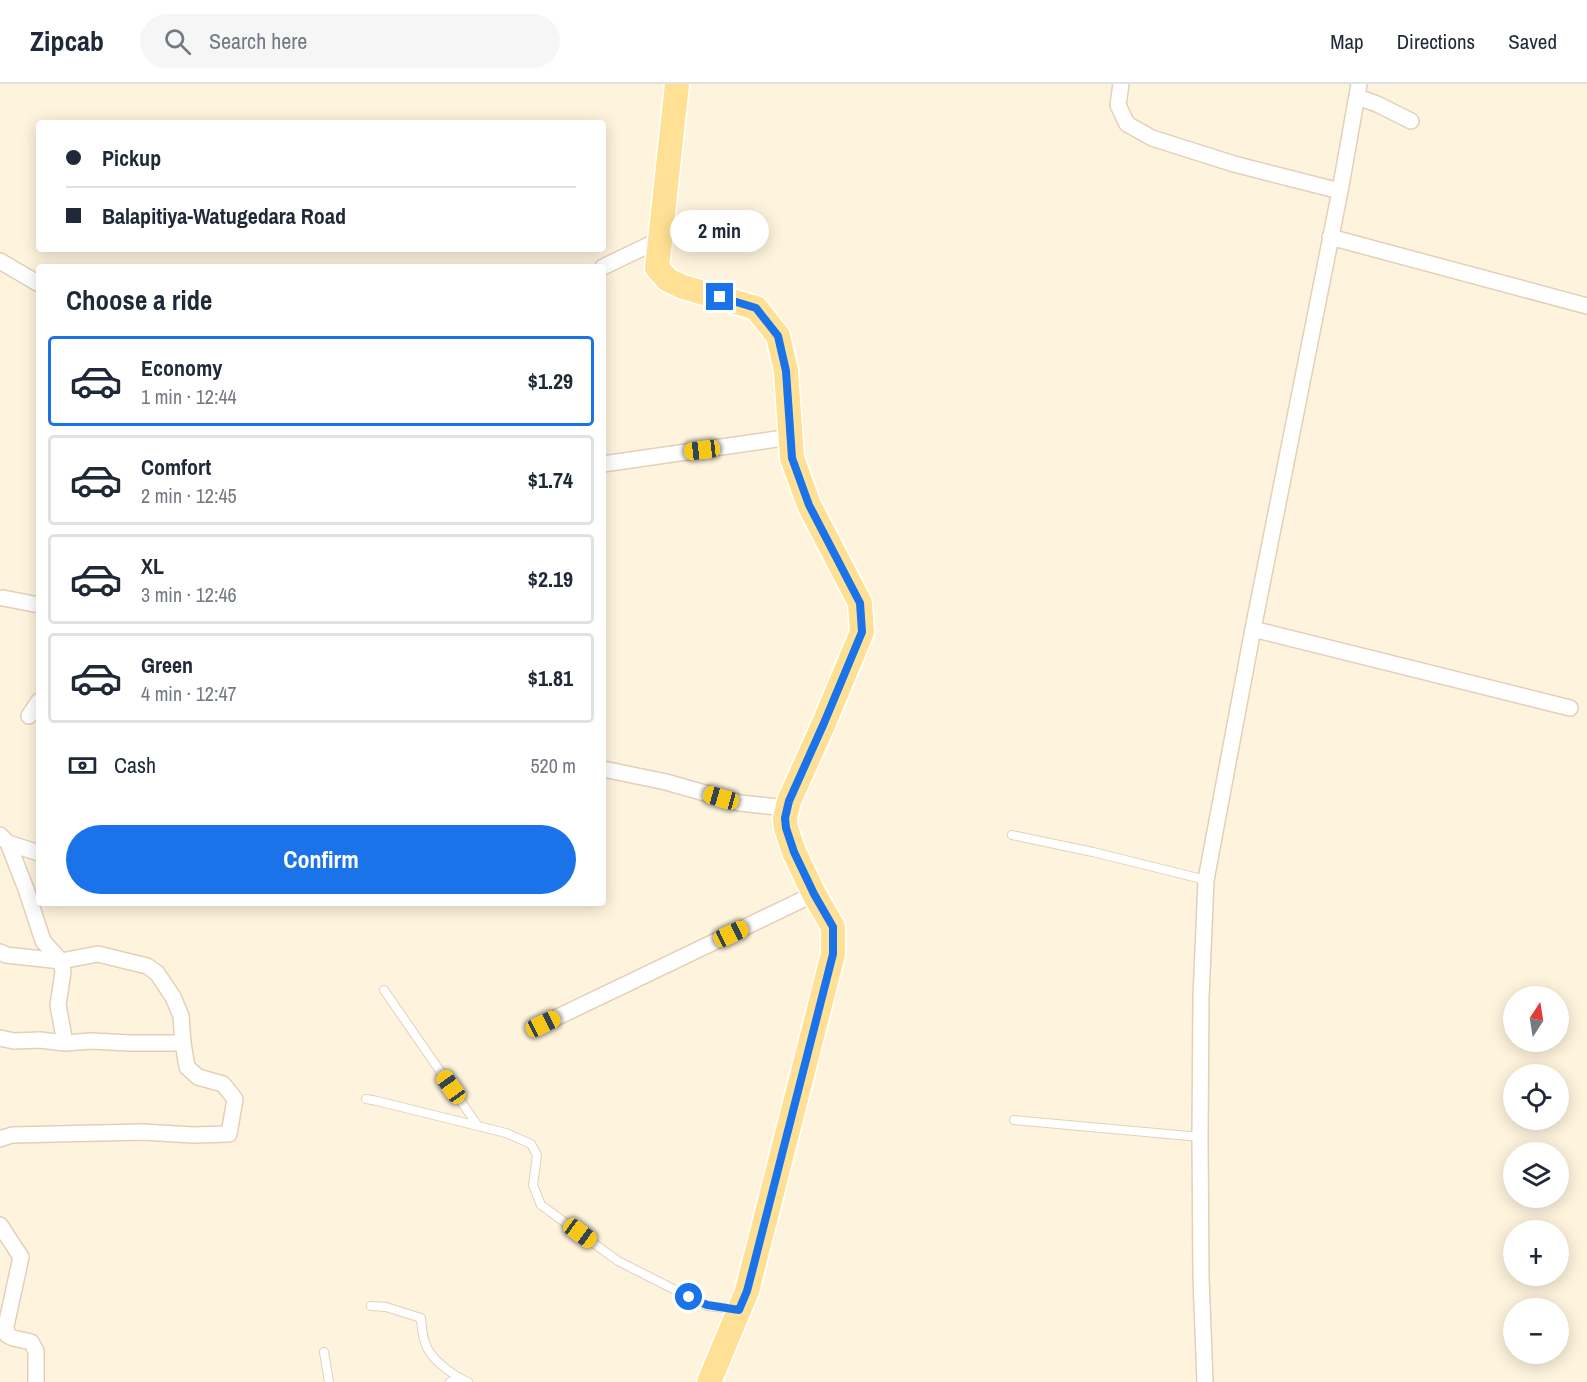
<!DOCTYPE html>
<html lang="en">
<head>
<meta charset="utf-8">
<style>
	body { margin:0; font-family:"Archivo Narrow",sans-serif; background:#f6f6f7; color:#1f2937; height:100vh; display:flex; flex-direction:column; font-size:22px; white-space:nowrap }
	* { box-sizing:border-box; margin:0 }
	p { font-size:20px; color:#747a83 }
	.icon { flex:none; width:33px; height:33px; fill:none; stroke:currentColor; stroke-width:2; stroke-linecap:round; stroke-linejoin:round }
	.map { position:relative; flex:1; overflow:hidden }
	.details { position:absolute; left:36px; top:180px; width:570px; height:642px; display:flex; flex-direction:column; background:#fff; border-radius:6px; box-shadow:0 3px 15px #0003 }
	.details>* { flex:none }
	.top-card { position:absolute; left:36px; top:36px; width:570px; height:132px; border-radius:6px; box-shadow:0 3px 15px #0003; display:grid; align-content:center; height:132px; padding:0 30px; background:#fff }
	.needle { width:39px; rotate:12deg }
	.fabs { position:absolute; left:1503px; top:902px; display:grid; gap:12px }
	.fabs a { display:grid; place-items:center; width:66px; height:66px; border-radius:50%; background:#fff; box-shadow:0 3px 15px #0003; font-size:30px }
	.end { position:absolute; width:27px; height:27px; margin:-14px; border:8px solid #1a73e8; background:#fff; box-shadow:0 0 0 3px #fff }
	.from { border-radius:50% }
	.bubble { position:absolute; height:42px; border-radius:21px; background:#fff; box-shadow:0 3px 15px #0003; font-size:20px; font-weight:800; line-height:42px; text-align:center }
	.car { position:absolute; width:18px; height:36px; margin:-18px -9px; border-radius:8px; box-shadow:0 0 4px 2px #0007; background:linear-gradient(#f5c518 24%,#345 0 40%,#f5c518 0 76%,#345 0 86%,#f5c518 0) }
	.top-card b { display:flex; align-items:center; gap:21px; height:57px; font-size:22px }
	.top-card b+b { border-top:2px solid #e0e1e3 }
	.top-card i { width:15px; height:15px; background:#1f2937 }
	ul { padding:0; list-style:none }
	li { display:flex; align-items:center; gap:18px; height:90px; margin:0 12px 9px; padding:0 18px; border:3px solid #e0e1e3; border-radius:6px }
	li div { flex:1 }
	li b { display:block; font-size:22px }
	li em { font-style:normal; font-weight:800 }
	li.selected { border-color:#1a73e8 }
	li>.icon { width:54px; height:54px; stroke-width:1.5 }
	h2 { padding:0 30px; font-size:27px; line-height:72px }
	.pay { display:flex; align-items:center; gap:15px; height:66px; padding:0 30px; font-size:22px }
	.pay p { margin-inline-start:auto }
	.primary-button { display:flex; gap:12px; margin-top:auto; padding:12px 30px }
	.primary-button a { flex:1; height:69px; border-radius:36px; background:#1a73e8; color:#fff; font-size:24px; font-weight:800; line-height:69px; text-align:center }
	header { display:flex; align-items:center; gap:36px; box-sizing:border-box; height:84px; padding:0 30px; background:#fff; border-bottom:2px solid #e0e1e3 }
	header strong { font-size:28px }
	nav { display:flex; gap:33px; margin-inline-start:auto; font-size:21px }
	.search { width:420px; height:54px; background:#f6f6f7; display:flex; align-items:center; gap:15px; box-sizing:border-box; padding:0 21px; border-radius:33px; color:#747a83; font-size:22px }
	.map>svg:first-child { display:block }
	.lines { fill:none; stroke-linecap:round; stroke-linejoin:round }
	.service-casing { stroke:#e2d0b9; stroke-width:10 }
	.minor-casing { stroke:#e2d0b9; stroke-width:18 }
	.primary-casing { stroke:#fff; stroke-width:27 }
	.service { stroke:#fff; stroke-width:8 }
	.minor { stroke:#fff; stroke-width:15 }
	.primary { stroke:#ffe094; stroke-width:24 }
	.route { stroke:#1a73e8; stroke-width:8 }
</style>
</head>
<body>
<header>
<strong>Zipcab</strong>
<div class="search"><svg class="icon" aria-label="search" viewBox="0 0 24 24"><circle cx="10" cy="10" r="6"/><path d="M15 15l6 6"/></svg>Search here</div>
<nav><a>Map</a><a>Directions</a><a>Saved</a></nav>
</header>
<div class="map">
<svg width="1587" height="1298" viewBox="0 0 1587 1298">
	<rect width="100%" height="100%" fill="#fef4dd"/>
	<g class="lines">
		<defs>
			<path id="service" d="M1012 751 1093 768 1206 796
				M384 906 478 1042
				M366 1015 377 1017 506 1049 531 1060 537 1071 533 1101 541 1121 618 1177 707 1222 735 1225
				M1014 1036 1200 1053
				M371 1222 386 1223 421 1234C422 1245 423 1258 429 1267 436 1279 456 1293 468 1298
				M324 1268 329 1298
				M450 1298 459 1294"/>
			<path id="minor" d="M1121 0 1118 21 1127 40 1152 54 1234 80 1340 107
				M1358 13 1377 20 1411 37
				M1330 153 1587 222
				M0 177 39 200
				M603 183 659 156
				M603 380 791 353
				M3 514 39 521
				M1253 545 1570 624
				M29 632 39 617
				M603 685 666 698 740 719 786 724
				M0 751 8 759 26 805 43 857 61 877 63 888 58 921 65 959
				M8 759 39 769
				M0 868 6 871 61 877 98 870 147 882 157 889 173 913 181 932 183 959 187 983 198 993 223 1000 235 1015 229 1050 193 1051 143 1048 12 1051 0 1055
				M543 940 814 810
				M0 954 14 957 40 956 65 959 91 957 130 959H183
				M0 1141 21 1173 6 1242 7 1251 13 1254 31 1258 36 1267V1298
				M1205 1298 1201 1194 1200 1053 1201 913 1206 796 1253 545 1340 107 1359 0"/>
			<path id="primary" d="M677 0 657 184 668 196 683 203 756 224 778 252 786 287 792 374 809 421 860 519 862 548 824 639 789 717 785 734 786 744 794 768 814 810 833 843V870L747 1207 709 1298"/>
		</defs>
		<!-- service casing -->
		<use href="#service" class="service-casing"/>
		<!-- minor casing -->
		<use href="#minor" class="minor-casing"/>
		<!-- primary casing -->
		<use href="#primary" class="primary-casing"/>
		<!-- service -->
		<use href="#service" class="service"/>
		<!-- minor -->
		<use href="#minor" class="minor"/>
		<!-- primary -->
		<use href="#primary" class="primary"/>
	</g>
	<g class="lines">
		<!-- route -->
		<path class="route" d="M689 1213 707 1221 739 1226 747 1207 754 1180 833 870V843L814 810 794 768 786 744 785 734 789 717 824 639 862 548 860 519 809 421 792 374 786 287 778 252 756 224 720 213"/>
	</g>
</svg>
<div class="fabs">
<a><svg class="needle" viewBox="-14 -14 28 28"><path d="M0-13l5 13h-10z" fill="#e53935"/><path d="M0 13l5-13h-10z" fill="#747a83"/></svg></a>
<a><svg class="icon" aria-label="locate" viewBox="0 0 24 24"><circle cx="12" cy="12" r="6"/><path d="M12 2v4M12 18v4M2 12h4M18 12h4"/></svg></a>
<a><svg class="icon" aria-label="layers" viewBox="0 0 24 24"><path d="M12 4l9 5-9 5-9-5zM3 14l9 5 9-5"/></svg></a>
<a>+</a>
<a>−</a>
</div>
<i class="end from" style="left:689px;top:1213px"></i>
<i class="end" style="left:720px;top:213px"></i>
<div class="bubble" style="left:670px;top:126px;width:99px">2 min</div>
<i class="car" style="left:702px;top:366px;rotate:263deg"></i>
<i class="car" style="left:721px;top:714px;rotate:286deg"></i>
<i class="car" style="left:731px;top:850px;rotate:65deg"></i>
<i class="car" style="left:543px;top:940px;rotate:64deg"></i>
<i class="car" style="left:451px;top:1003px;rotate:325deg"></i>
<i class="car" style="left:580px;top:1149px;rotate:126deg"></i>
<div class="top-card">
<b><i class="from"></i>Pickup</b>
<b><i></i>Balapitiya-Watugedara Road</b>
</div>
<section class="details">
<h2>Choose a ride</h2>
<ul>
<li class="selected"><svg class="icon" aria-label="car" viewBox="0 0 24 24"><path d="M5 17H2v-5l4-1 3-4h7l3 4 3 1v5h-3M9 17h6M6 11h13"/><circle cx="7" cy="17" r="2"/><circle cx="17" cy="17" r="2"/></svg><div><b>Economy</b><p>1 min · 12:44</p></div><em>$1.29</em></li>
<li><svg class="icon" aria-label="car" viewBox="0 0 24 24"><path d="M5 17H2v-5l4-1 3-4h7l3 4 3 1v5h-3M9 17h6M6 11h13"/><circle cx="7" cy="17" r="2"/><circle cx="17" cy="17" r="2"/></svg><div><b>Comfort</b><p>2 min · 12:45</p></div><em>$1.74</em></li>
<li><svg class="icon" aria-label="car" viewBox="0 0 24 24"><path d="M5 17H2v-5l4-1 3-4h7l3 4 3 1v5h-3M9 17h6M6 11h13"/><circle cx="7" cy="17" r="2"/><circle cx="17" cy="17" r="2"/></svg><div><b>XL</b><p>3 min · 12:46</p></div><em>$2.19</em></li>
<li><svg class="icon" aria-label="car" viewBox="0 0 24 24"><path d="M5 17H2v-5l4-1 3-4h7l3 4 3 1v5h-3M9 17h6M6 11h13"/><circle cx="7" cy="17" r="2"/><circle cx="17" cy="17" r="2"/></svg><div><b>Green</b><p>4 min · 12:47</p></div><em>$1.81</em></li>
</ul>
<div class="pay"><svg class="icon" aria-label="cash" viewBox="0 0 24 24"><path d="M3 7h18v10H3z"/><circle cx="12" cy="12" r="2"/></svg>Cash<p>520 m</p></div>
<div class="primary-button"><a>Confirm</a></div>
</section>
</div>
</body>
</html>
